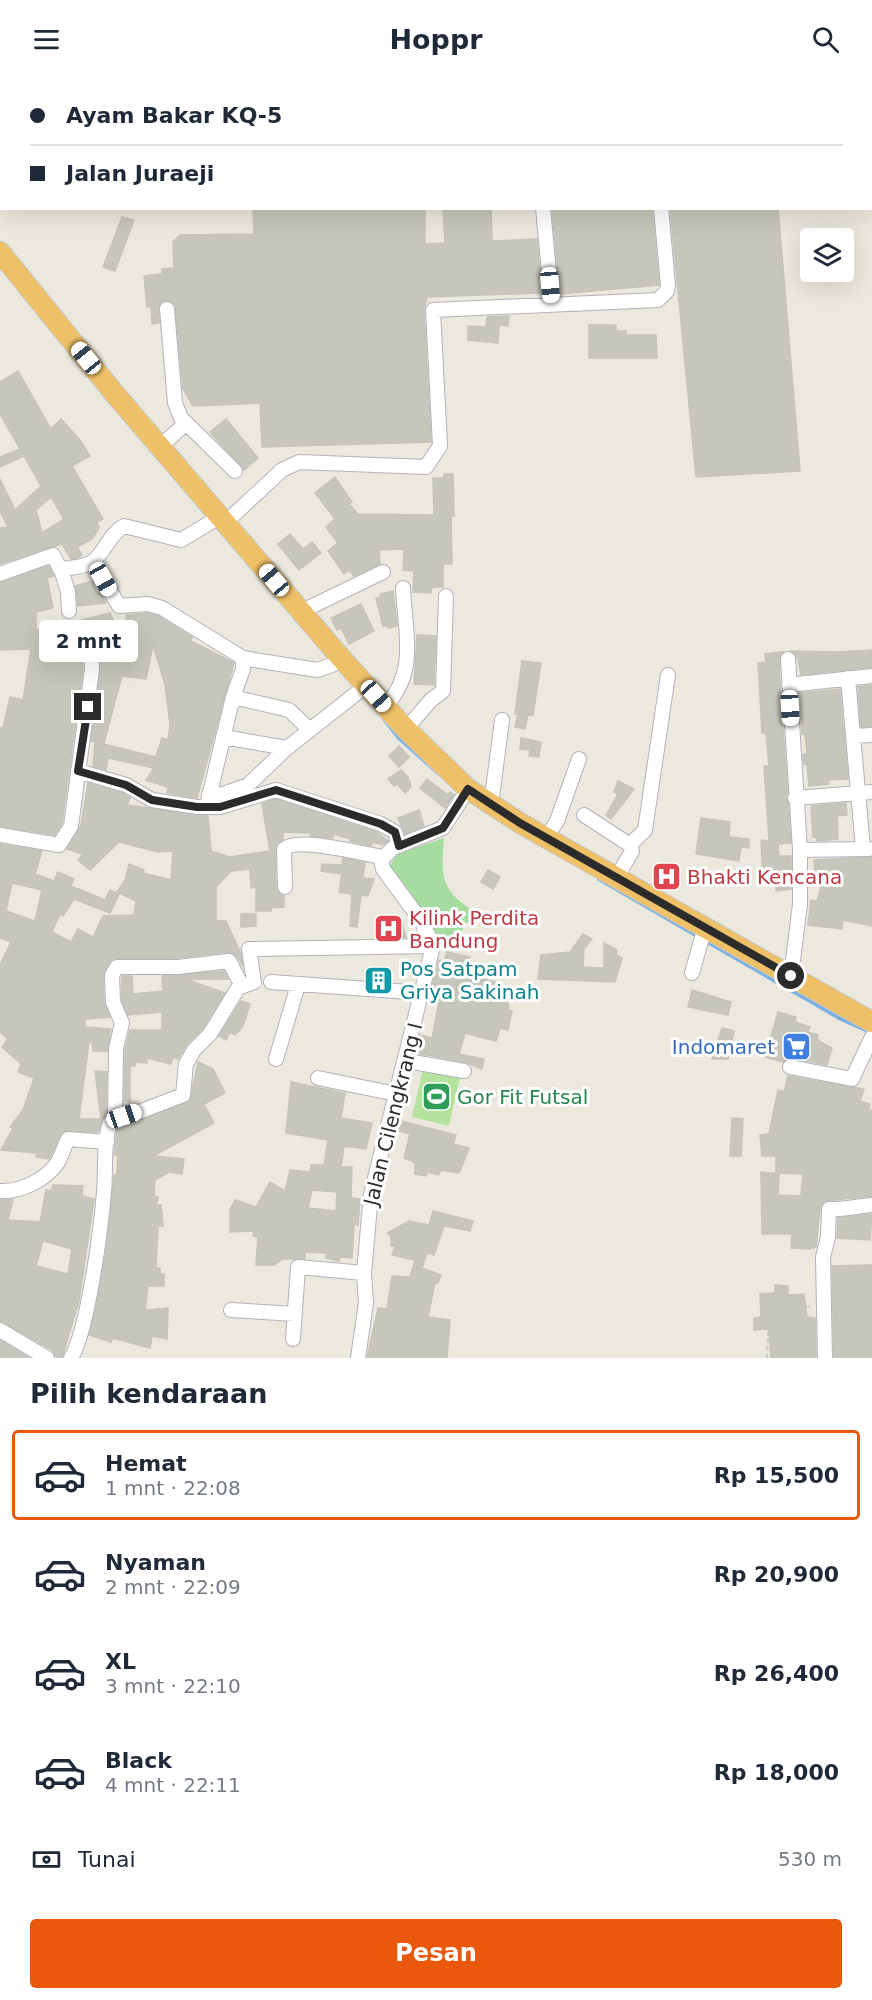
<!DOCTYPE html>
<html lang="id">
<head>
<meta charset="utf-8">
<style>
	body { margin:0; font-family:"DejaVu Sans",sans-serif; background:#f6f6f7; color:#1f2937; height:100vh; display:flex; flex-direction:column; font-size:22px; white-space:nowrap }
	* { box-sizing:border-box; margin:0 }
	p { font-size:20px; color:#747a83 }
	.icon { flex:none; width:33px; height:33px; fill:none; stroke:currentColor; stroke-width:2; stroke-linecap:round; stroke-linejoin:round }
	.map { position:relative; height:1280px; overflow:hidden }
	.sheet { display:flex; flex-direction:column; background:#fff; flex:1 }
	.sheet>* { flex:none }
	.hud { position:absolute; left:0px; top:0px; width:873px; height:132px; box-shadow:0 6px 24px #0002; display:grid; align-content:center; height:132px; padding:0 30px; background:#fff }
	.buttons { position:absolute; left:800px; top:150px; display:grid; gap:12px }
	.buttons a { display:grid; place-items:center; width:54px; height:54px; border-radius:6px; background:#fff; box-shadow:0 6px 24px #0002; font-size:30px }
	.end { position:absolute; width:27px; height:27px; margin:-14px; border:8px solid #2b2b2b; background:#fff; box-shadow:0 0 0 3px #fff }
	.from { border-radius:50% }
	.bubble { position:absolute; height:42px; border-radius:6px; background:#fff; box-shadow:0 6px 24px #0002; font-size:20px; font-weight:600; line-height:42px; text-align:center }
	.car { position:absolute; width:18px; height:36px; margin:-18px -9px; border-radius:8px; box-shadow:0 0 4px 2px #0007; background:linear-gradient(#fff 24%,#345 0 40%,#fff 0 76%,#345 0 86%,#fff 0) }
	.hud b { display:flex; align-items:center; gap:21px; height:57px; font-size:22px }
	.hud b+b { border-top:2px solid #e0e1e3 }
	.hud i { width:15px; height:15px; background:#1f2937 }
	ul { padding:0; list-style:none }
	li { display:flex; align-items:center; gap:18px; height:90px; margin:0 12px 9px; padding:0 18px; border:3px solid transparent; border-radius:6px }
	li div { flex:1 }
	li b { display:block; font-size:22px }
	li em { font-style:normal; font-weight:600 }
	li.current { border-color:#ea580c }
	li>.icon { width:54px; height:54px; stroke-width:1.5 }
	h2 { padding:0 30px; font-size:27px; line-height:72px }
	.pay { display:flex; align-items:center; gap:15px; height:66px; padding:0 30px; font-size:22px }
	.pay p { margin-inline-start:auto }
	.button { display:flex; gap:12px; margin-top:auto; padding:12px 30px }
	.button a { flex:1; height:69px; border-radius:6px; background:#ea580c; color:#fff; font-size:24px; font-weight:600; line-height:69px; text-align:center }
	header { display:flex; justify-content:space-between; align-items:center; height:78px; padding:0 30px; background:#fff; font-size:27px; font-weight:600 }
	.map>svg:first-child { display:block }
	.green { fill:#a7dca0 }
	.pitch { fill:#b5e29d }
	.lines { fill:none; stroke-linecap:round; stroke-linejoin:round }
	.stream { stroke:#7cb0e2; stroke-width:4 }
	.building { fill:#c7c6bc; stroke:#c6c4b8; stroke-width:1.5; fill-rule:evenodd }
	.minor-casing { stroke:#b2b1bd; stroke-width:16 }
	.highway-casing { stroke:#c8c8c8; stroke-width:22 }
	.path { stroke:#c8c8c8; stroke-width:2; stroke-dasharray:4.5 3; stroke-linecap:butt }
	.minor { stroke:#fff; stroke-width:14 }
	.highway { stroke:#eec067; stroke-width:20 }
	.route { stroke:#2b2b2b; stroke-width:8 }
	.labels { text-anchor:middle; stroke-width:6; stroke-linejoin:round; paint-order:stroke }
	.health-label { font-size:20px; fill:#be3a42; stroke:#fff; text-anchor:start }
	.culture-label { font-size:20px; fill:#0d838f; stroke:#fff; text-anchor:start }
	.shop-label { font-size:20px; fill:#366cbe; stroke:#fff; text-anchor:end }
	.leisure-label { font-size:20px; fill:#27864d; stroke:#fff; text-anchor:start }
	.street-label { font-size:20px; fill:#2b2b2b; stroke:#fff }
</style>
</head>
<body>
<header><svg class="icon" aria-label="menu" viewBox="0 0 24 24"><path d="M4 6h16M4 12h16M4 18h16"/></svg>Hoppr<svg class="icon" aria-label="search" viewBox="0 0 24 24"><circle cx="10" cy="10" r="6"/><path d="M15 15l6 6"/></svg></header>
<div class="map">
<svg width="872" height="1280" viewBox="0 0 872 1280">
	<rect width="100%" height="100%" fill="#ebe8de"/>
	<!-- green -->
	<path class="green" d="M444 760C441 799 440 812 475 834L452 866 438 858 389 789 397 776Z"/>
	<!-- pitch -->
	<path class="pitch" d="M423 991 460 999 449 1048 412 1039Z"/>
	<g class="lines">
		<!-- stream -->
		<path class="stream" d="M384 641 399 660 438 695
			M599 801 699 859
			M706 863 841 941 870 954"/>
	</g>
	<!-- building -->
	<path class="building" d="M253 130H425V166L445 165 443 130H491L492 163 537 161 542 215 427 219 424 232 431 364 262 369 260 325 193 328 183 311 175 226 167 222 161 224 158 231 159 245 152 246 151 228 147 229 144 198 162 196V191L174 190 173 164 180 157 254 156Z
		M552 130H652L659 207 560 216Z
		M670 130H778L800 393 696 399Z
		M122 139 134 142 115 193 103 189Z
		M509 238 508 248 499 247 498 265 468 262V248L486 249 487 239Z
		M589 247H616V253H626V257H656L657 280H589Z
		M18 293 51 351 61 341 80 362 90 378 72 388 103 441 97 444 99 450 92 461 77 469 82 477 77 480 71 481 62 466 0 486V450L8 449 0 433V401L15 432 41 408 24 378 0 389V379L20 371 0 336V304ZM51 419 64 441 42 455 36 432Z
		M226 341 258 380 244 392 210 354Z
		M444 396H453L454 438H451L452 486H443V509H432L431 515 413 514 414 493 403 492 404 471 379 472 380 486 354 498 349 492 344 496 328 473 338 465 326 449 335 441 315 415 335 399 352 424 349 426 358 436 434 437 433 400H444Z
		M290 456 303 471 312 464 321 475 299 492 278 466Z
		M49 488 54 498 47 500 53 530 36 534V552L56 547 60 568 77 566V543L110 535 129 581 126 537 147 535 158 538 192 559 191 563 234 585 197 720 167 715 168 709 146 702 154 690 108 680 106 692 93 688 95 664 156 679 162 660 168 662 170 647 165 607 153 567 146 601 122 598 104 665 91 663 101 590 99 561 94 554 89 553 81 562 83 591 62 745 55 757 0 748V650H3L10 619 23 622 31 571 0 572V505Z
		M93 503 97 515 100 514 106 525 78 528 75 508Z
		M393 513 397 548 388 550 387 547 383 549 376 520 381 519 380 516Z
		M361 526 374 553 349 566 341 550 337 552 331 540Z
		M417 557 436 558 434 607 414 606Z
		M872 572V589L801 597 798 581 791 573 838 574Z
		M783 574 779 581 780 607 791 765 778 766 779 778H791V811L776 813V804L763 802 761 762 769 763 764 688H769L766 655H762L758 585 766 584 765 576Z
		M522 583 541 585 533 637H528L525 651 515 649 518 636H515Z
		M872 607V648L861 649 858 609Z
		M840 611 848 701 828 702 829 706 809 708 807 686H804L803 677 807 675 805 656H802L800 615Z
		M521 660 541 664 539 679 529 678 530 672 520 671Z
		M399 668 409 679 399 689 389 678Z
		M401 692 408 699 411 709 405 715 397 706 394 708 388 701Z
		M427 701 448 717 450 714 454 717 445 730 420 710Z
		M618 703 634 711 611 741 606 737 618 716 614 714Z
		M88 705 122 715 130 720 127 727 208 738 211 773 229 779 270 773 262 726 276 721 377 754 388 763 382 767 373 764 371 768 350 763 351 761 334 756 333 760 310 758 311 755 283 754V762L275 771 276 809 284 818V829L271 830V833H256V809L251 810 250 791 231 793 216 809V843H226L241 876 243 889 237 878 229 874 177 880 112 881 103 897 104 925 110 939 85 941V949L111 951 107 973H93L92 964H89L79 1041H101L95 993 107 994 106 1037 98 1054H63L49 1081 36 1079 37 1075 1 1072 13 1050 10 1049 23 1032 34 1000 18 994 21 986 2 969 8 961 0 954V887L11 864 0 860V766L42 773 35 796 54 803 58 794 74 801 71 808 105 822 110 812 119 816 110 835 74 821 63 838 60 836 52 854 71 864 78 851 93 859 103 838 134 837 136 823 117 814 125 802 129 786 144 792 143 795 171 802 173 773 158 774 119 764 90 792 78 782 83 776 67 771 81 747ZM12 805 42 812 35 843 6 833Z
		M846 725 847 737 837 738 838 761 817 763 816 759H813L811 728Z
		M419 732 424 748 405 756 398 740Z
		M701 740 730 744 729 759 749 761V770L741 769 739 783 696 776Z
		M872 779V848L843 842 842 851 808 847 811 822 817 823 822 804H815L814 782Z
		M343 780 365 785 363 800 374 801 368 818 361 817 357 849 350 848 352 816 339 814 342 796 321 793 322 786 342 787Z
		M488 792 500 799 493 811 481 804Z
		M241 836H256V848L241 849Z
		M402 845 406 859 379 860 377 851Z
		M583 856 592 861 584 871 583 889 604 890V865L617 872 616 876 622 880 615 904 538 901 541 877 570 874Z
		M447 874 470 879 468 885 487 888 483 901 501 905 500 908 505 909 509 932 512 933 508 952 500 950 496 963 465 955 459 976 484 981 482 991 466 984 415 975 420 957 432 960 441 914 431 912 439 882 444 883Z
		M224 893 228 901H185L225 915 203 950 187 966 178 981 173 979 171 986 147 980V985L135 984V988H130V1023H124L125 972 130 952H162V934L128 937 122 922V898H132L133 916 163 913 162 898Z
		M692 912 731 924 728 937 688 929Z
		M241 923 250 926 243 948 235 957 230 954 226 962 219 958Z
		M778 934 796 939 795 944 810 949 808 954 818 957 817 962 832 970 827 987 792 980 783 984 765 979Z
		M722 950 734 953 728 981H712Z
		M198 984 213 991 225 1015 204 1026 214 1045 153 1078 184 1081 182 1096 169 1094 155 1102 154 1118 158 1119 156 1128 161 1127 163 1148H158L156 1190H160V1196H164V1208H148L145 1232 168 1230 167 1261 152 1258 150 1270 113 1260 111 1264 89 1257 106 1176 114 1097H117L118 1077H114L117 1052 190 1023Z
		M788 998 864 1011 860 1023 870 1026 869 1032H872V1118L824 1123 820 1130 816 1169 809 1171 791 1170 792 1156H762L761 1094 779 1096 778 1117 801 1118 803 1096 776 1095V1078H762L760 1057 769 1056 778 1012 784 1014Z
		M291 1004 345 1015 341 1040 372 1045 366 1071 344 1068 341 1089H352L351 1120 360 1121 358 1147 354 1146 352 1180 340 1179 339 1183 326 1180 327 1175 305 1174V1181H283L274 1187H256L258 1159 253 1158 254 1153 230 1154V1132L235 1122 256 1129 270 1104 285 1113 290 1092 310 1094 311 1087H324L328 1062 286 1055ZM312 1112 337 1114 336 1133 308 1130Z
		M732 1040 743 1041 741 1078H730Z
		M401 1043 456 1057 453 1066 469 1070 460 1093 458 1095 441 1092 438 1097 427 1094 426 1098 415 1096V1084L404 1080 410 1056 399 1053Z
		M53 1107 83 1108 82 1118 94 1121 79 1223 62 1280 56 1279 52 1272 0 1243V1122L13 1121 8 1142 40 1144 46 1112 51 1113ZM43 1163 72 1171 68 1196 36 1188Z
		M433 1133 473 1143 470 1153 444 1148 434 1177 427 1175 422 1190 441 1197 438 1205 435 1204 428 1239 450 1242 447 1280H367L378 1230 387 1231 392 1198 410 1199 415 1182 392 1177 395 1168H391V1158L387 1155 409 1143 429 1147Z
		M872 1136 870 1162 837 1160 838 1140Z
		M872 1187V1280H834L832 1188Z
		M775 1207 788 1208V1217L804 1216 807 1239 815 1240 816 1280H771L769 1251 754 1252V1240L761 1239 760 1216 775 1215Z
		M0 1262 29 1280H0Z"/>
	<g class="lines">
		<defs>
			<path id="minor" d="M532 0V2
				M649 0V2
				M809 0 810 2
				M872 83V84
				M0 88 2 87
				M543 130 552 226
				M167 231 175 325 181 340 235 393
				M160 369 186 345
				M226 444 282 392 299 384 426 389 440 368 433 232 658 222 667 213 668 207 661 130
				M93 483 119 528 148 526 162 530 243 580 317 592 332 587 341 580
				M61 491 68 514 69 533
				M0 496 53 477 60 491C69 490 85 489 92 484 105 475 109 456 124 448L181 462 221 438
				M300 534 383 494
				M788 581 800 772V826L791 898
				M848 600 863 771
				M789 607 872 598
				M233 619 289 632 310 652
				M386 628C418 592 405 555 403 510
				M406 651 431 622 443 613 446 518
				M853 658 872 657
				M223 659 287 670
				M78 693 126 707 152 722 197 729H220L276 712 381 746 395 754 399 768
				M209 717 223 716 248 707 287 670 367 607
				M795 720 872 714
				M208 723 233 619 243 591V580
				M491 727 502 642
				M584 737 630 767 632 773 617 799
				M0 757 59 767 71 748 92 591 90 562
				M546 760 557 743 579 681
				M630 767 645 752 668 597
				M800 772 869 771
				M285 809 284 771C297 758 362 776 382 779
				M692 895 705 849
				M271 904 423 915
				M276 981 298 907
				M407 983 464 993
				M790 989 852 1001 872 959
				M318 1000 396 1016
				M115 1041 116 971 122 945 113 924 112 897 117 889H178L229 883 242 908
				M0 1113C21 1114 46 1102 58 1084 62 1077 64 1068 68 1061L107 1064
				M231 1232 295 1236
				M0 1252 47 1280
				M293 1261 298 1189 364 1195
				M71 1280C88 1252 101 1150 104 1114 106 1092 103 1066 110 1045L183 1017 186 986 194 972 210 956 238 910 254 904 249 871 433 868
				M358 1280 366 1225 364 1195 371 1116 433 868 422 844 383 791 381 782 393 770 443 750 468 711
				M825 1280 823 1179 828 1159 829 1131C844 1132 857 1128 872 1127"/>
			<path id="highway" d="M0 174 114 315 341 580 406 651 468 711 520 745 872 944"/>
		</defs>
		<!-- minor casing -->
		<use href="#minor" class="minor-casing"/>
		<!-- highway casing -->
		<use href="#highway" class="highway-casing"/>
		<!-- path -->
		<path class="path" d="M837 1227 872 1226
			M767 1280 769 1238 789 1236 792 1230 813 1228"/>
		<!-- minor -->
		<use href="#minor" class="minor"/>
		<!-- highway -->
		<use href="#highway" class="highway"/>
	</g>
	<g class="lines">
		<!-- route -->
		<path class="route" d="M88 629 78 693 126 707 152 722 197 729H220L276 712 381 746 395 754 399 768 443 750 468 711 520 745 791 898"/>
	</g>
	<!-- icons -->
	<defs>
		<symbol id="hospital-square" viewBox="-11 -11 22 22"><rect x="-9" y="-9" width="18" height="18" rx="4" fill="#e0444e" stroke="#fff"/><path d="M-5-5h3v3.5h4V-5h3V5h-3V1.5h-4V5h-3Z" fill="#fff"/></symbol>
		<symbol id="building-square" viewBox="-11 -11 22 22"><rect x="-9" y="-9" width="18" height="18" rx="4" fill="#0f9aa8" stroke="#fff"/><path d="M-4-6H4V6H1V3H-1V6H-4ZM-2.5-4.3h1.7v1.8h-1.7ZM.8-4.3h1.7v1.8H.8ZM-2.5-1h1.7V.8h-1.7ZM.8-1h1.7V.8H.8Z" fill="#fff"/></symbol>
		<symbol id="supermarket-square" viewBox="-11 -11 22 22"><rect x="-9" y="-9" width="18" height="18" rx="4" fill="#3f7fe0" stroke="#fff"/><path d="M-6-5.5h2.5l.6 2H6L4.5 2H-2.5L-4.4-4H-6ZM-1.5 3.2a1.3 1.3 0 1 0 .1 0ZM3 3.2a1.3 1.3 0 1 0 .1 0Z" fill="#fff"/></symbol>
		<symbol id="stadium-square" viewBox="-11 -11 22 22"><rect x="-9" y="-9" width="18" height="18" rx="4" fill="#2e9e5b" stroke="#fff"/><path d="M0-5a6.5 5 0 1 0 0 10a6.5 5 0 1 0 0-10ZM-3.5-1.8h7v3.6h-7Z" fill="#fff"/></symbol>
	</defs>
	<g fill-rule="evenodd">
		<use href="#hospital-square" x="650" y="782" width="33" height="33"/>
		<use href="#hospital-square" x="372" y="834" width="33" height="33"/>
		<use href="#building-square" x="362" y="886" width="33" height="33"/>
		<use href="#supermarket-square" x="780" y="952" width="33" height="33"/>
		<use href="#stadium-square" x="420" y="1002" width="33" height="33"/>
	</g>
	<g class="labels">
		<!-- health labels -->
		<g class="health-label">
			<text x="687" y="806">Bhakti Kencana</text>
			<text x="409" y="847">Kilink Perdita<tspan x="409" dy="23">Bandung</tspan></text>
		</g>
		<!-- culture labels -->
		<g class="culture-label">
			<text x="400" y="898">Pos Satpam<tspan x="400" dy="23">Griya Sakinah</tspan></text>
		</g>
		<!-- shop labels -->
		<g class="shop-label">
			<text x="775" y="976">Indomaret</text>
		</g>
		<!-- leisure labels -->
		<g class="leisure-label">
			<text x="457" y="1026">Gor Fit Futsal</text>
		</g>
		<!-- street labels -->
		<g class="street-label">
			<text transform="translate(393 1036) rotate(-76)" y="7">Jalan Cilengkrang I</text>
		</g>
	</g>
</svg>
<div class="buttons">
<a><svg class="icon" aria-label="layers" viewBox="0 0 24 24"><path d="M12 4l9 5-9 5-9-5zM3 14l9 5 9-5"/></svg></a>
</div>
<i class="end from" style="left:791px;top:898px"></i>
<i class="end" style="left:88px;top:629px"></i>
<div class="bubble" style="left:39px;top:542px;width:99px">2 mnt</div>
<i class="car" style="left:550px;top:207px;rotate:175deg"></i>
<i class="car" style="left:86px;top:280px;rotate:321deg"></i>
<i class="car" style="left:103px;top:501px;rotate:151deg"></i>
<i class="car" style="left:274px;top:502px;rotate:320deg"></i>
<i class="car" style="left:376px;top:618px;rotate:138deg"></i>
<i class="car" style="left:790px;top:630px;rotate:177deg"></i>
<i class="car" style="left:124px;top:1038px;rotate:71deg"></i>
<div class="hud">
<b><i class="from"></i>Ayam Bakar KQ-5</b>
<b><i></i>Jalan Juraeji</b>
</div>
</div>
<section class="sheet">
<h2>Pilih kendaraan</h2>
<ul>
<li class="current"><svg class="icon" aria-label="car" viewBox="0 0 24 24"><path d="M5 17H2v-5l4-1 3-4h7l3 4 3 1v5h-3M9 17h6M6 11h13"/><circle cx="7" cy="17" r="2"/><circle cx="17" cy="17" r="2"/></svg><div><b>Hemat</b><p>1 mnt · 22:08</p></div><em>Rp 15,500</em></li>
<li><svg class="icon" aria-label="car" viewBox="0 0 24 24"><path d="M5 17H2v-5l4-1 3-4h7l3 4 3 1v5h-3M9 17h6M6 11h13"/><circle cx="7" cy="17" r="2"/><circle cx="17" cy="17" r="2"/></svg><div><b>Nyaman</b><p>2 mnt · 22:09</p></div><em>Rp 20,900</em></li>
<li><svg class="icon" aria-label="car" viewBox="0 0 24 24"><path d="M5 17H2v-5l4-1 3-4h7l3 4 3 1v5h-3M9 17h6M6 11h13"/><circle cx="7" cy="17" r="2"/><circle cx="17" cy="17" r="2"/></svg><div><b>XL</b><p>3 mnt · 22:10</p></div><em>Rp 26,400</em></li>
<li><svg class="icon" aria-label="car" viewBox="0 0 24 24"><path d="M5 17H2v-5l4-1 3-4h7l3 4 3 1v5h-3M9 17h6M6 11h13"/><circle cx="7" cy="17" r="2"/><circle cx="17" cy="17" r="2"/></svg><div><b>Black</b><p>4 mnt · 22:11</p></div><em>Rp 18,000</em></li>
</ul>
<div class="pay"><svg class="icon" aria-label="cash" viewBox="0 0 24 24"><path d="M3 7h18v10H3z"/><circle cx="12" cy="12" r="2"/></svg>Tunai<p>530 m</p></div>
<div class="button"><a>Pesan</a></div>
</section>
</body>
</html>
